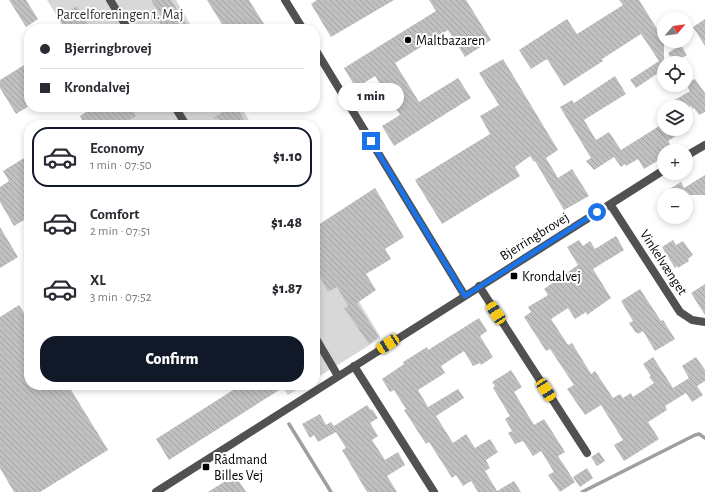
<!DOCTYPE html>
<html lang="en">
<head>
<meta charset="utf-8">
<style>
	body { margin:0; font-family:"Alegreya Sans",sans-serif; background:#f2f2f3; color:#2b2b33; height:100vh; display:flex; flex-direction:column; font-size:15px; white-space:nowrap }
	* { box-sizing:border-box; margin:0 }
	p { font-size:13px; color:#7c7c81 }
	.icon { flex:none; width:22px; height:22px; fill:none; stroke:currentColor; stroke-width:2; stroke-linecap:round; stroke-linejoin:round }
	.map { position:relative; flex:1; overflow:hidden }
	.side { position:absolute; left:24px; top:120px; width:296px; height:270px; display:flex; flex-direction:column; background:#fff; border-radius:16px; box-shadow:0 2px 6px #0003 }
	.side>* { flex:none }
	.hud { position:absolute; left:24px; top:24px; width:296px; height:88px; border-radius:16px; box-shadow:0 2px 6px #0003; display:grid; align-content:center; height:88px; padding:0 16px; background:#fff }
	.needle { width:26px; rotate:61deg }
	.controls { position:absolute; left:657px; top:12px; display:grid; gap:8px }
	.controls a { display:grid; place-items:center; width:36px; height:36px; border-radius:50%; background:#fff; box-shadow:0 2px 6px #0003; font-size:20px }
	.end { position:absolute; width:18px; height:18px; margin:-9px; border:5px solid #1a73e8; background:#fff; box-shadow:0 0 0 2px #fff }
	.from { border-radius:50% }
	.bubble { position:absolute; height:28px; border-radius:14px; background:#fff; box-shadow:0 2px 6px #0003; font-size:13px; font-weight:800; line-height:28px; text-align:center }
	.car { position:absolute; width:12px; height:24px; margin:-12px -6px; border-radius:5px; box-shadow:0 0 3px 1px #0007; background:linear-gradient(#f5c518 24%,#345 0 40%,#f5c518 0 76%,#345 0 86%,#f5c518 0) }
	.hud b { display:flex; align-items:center; gap:14px; height:38px; font-size:15px }
	.hud b+b { border-top:1px solid #e1e1e2 }
	.hud i { width:10px; height:10px; background:#2b2b33 }
	ul { padding:7px 0 0; list-style:none }
	li { display:flex; align-items:center; gap:12px; height:60px; margin:0 8px 6px; padding:0 8px; border:2px solid transparent; border-radius:16px }
	li div { flex:1 }
	li b { display:block; font-size:15px }
	li em { font-style:normal; font-weight:800 }
	li.on { border-color:#111827 }
	li>.icon { width:36px; height:36px; stroke-width:1.5 }
	.primary-button { display:flex; gap:8px; margin-top:auto; padding:8px 16px }
	.primary-button a { flex:1; height:46px; border-radius:16px; background:#111827; color:#fff; font-size:16px; font-weight:800; line-height:46px; text-align:center }
	.map>svg:first-child { display:block }
	.green { fill:#d8d8d8 }
	.lines { fill:none; stroke-linecap:round; stroke-linejoin:round }
	.stream { stroke:#9f9f9f; stroke-width:3.5 }
	.building { fill:url(#building-back-hatch) }
	.minor { stroke:#515151; stroke-width:8 }
	.route { stroke:#1a73e8; stroke-width:5 }
	.poi-dot { fill:#000; stroke:#fff; stroke-width:1.5 }
	.labels { text-anchor:middle; stroke-width:4; stroke-linejoin:round; paint-order:stroke }
	.park-label { font-size:14px; fill:#2f2f2f; stroke:#fff }
	.poi-label { font-size:14px; fill:#000; stroke:#fff; text-anchor:start }
	.street-label { font-size:14px; fill:#000; stroke:#fff }
</style>
</head>
<body>
<div class="map">
<svg width="705" height="492" viewBox="0 0 705 492">
	<defs>
		<pattern id="building-back-hatch" width="6" height="6" patternUnits="userSpaceOnUse"><rect width="6" height="6" fill="#c0c0c0"/><path d="M-1 5l2 2M0 0l6 6M5-1l2 2" fill="none" stroke="#a3a3a3"/></pattern>
	</defs>
	<rect width="100%" height="100%" fill="#fff"/>
	<!-- green -->
	<path class="green" d="M47 0H176L193 29H65Z
		M112 107H241L252 125H123Z
		M315 229 381 338 315 379Z
		M281 385H305L288 395Z"/>
	<g class="lines">
		<!-- stream -->
		<path class="stream" d="M289 424 331 492
			M582 492 695 435 699 434 705 438"/>
	</g>
	<!-- building -->
	<path class="building" d="M9 0H26L38 19 26 27Z
		M151 0H171L186 24 185 25 188 29H164L159 21 163 19Z
		M207 0H249L267 29H225Z
		M317 0H394L331 37 311 4Z
		M429 0H466L491 40 465 57 448 30 395 63 419 102 458 78 471 98 394 146 382 126 400 115 375 76 356 88 344 68 436 11Z
		M619 0H639L664 40V69L636 88 630 80 659 61 641 34 602 59 603 61 564 86 547 59 531 69 519 50 567 19 577 34 623 5Z
		M77 6 91 29H65L58 18Z
		M705 19V46L693 27Z
		M681 45 687 55 673 63 668 53Z
		M503 59 558 150 546 158 558 178 572 169 589 196 564 210 535 161 534 162 530 156 515 167 520 176 442 224 415 180 490 134 480 116 499 105 479 73Z
		M29 62V91L24 94 29 101V106L16 114 0 88V80Z
		M615 76 626 94 584 120 596 140 609 132 621 150 664 123V129H686L668 141 675 151H664V157L644 169 638 159 626 166 625 164 621 167 614 157 594 170 586 161 591 158 560 107 572 100 574 103Z
		M695 79 705 93V112L699 115 694 108 693 109 691 106 689 107H663L690 91 686 84Z
		M94 107H131L136 116 121 125H85L80 116Z
		M220 107H236L245 121 239 125H231L229 122 213 118 223 112Z
		M29 155V217L14 226 0 202V187L9 181 3 171Z
		M705 175V195H660L681 182 684 188Z
		M375 188 404 237 385 249 391 259 366 274 376 290 357 303 379 337 369 344 344 308 348 306 337 287 328 292 315 267V227Z
		M0 227 18 257 0 268Z
		M616 236 624 250 593 269 611 298 587 315 586 312 575 319 568 308 551 319 568 345 572 343 591 374 595 371 613 398 620 394 623 398 631 393 633 397 654 383 649 377 651 376 643 364 653 357 673 388 689 378 682 366 696 357 705 370V381L697 386 703 395 692 402 686 393 665 406 667 410 648 422 659 439 624 461 614 445 623 440 601 405 585 415 567 389 574 385 550 349 546 351 524 317 531 312 528 307 548 295 544 289 578 265 567 247 579 240 583 246 590 241 595 249Z
		M673 240 676 245 683 241 693 255 688 259 689 261 678 268 677 266 675 268 662 247Z
		M705 284V315L691 293Z
		M640 289 661 321 663 320 675 339 655 351 643 331 638 334 637 332 636 333 629 323 633 321 621 301Z
		M19 305 29 321V385H68L108 450 40 492H14L0 468V317Z
		M479 318 487 331 480 336 493 357 481 365 480 363 473 366 464 351 441 366 445 373 418 390 428 407 458 389 464 398 436 416 453 443 466 434 475 448 490 439 498 452 486 460 490 468 485 471 497 491 514 481 521 492H478L471 481 463 486 456 475 452 478 429 442 426 444 404 410 406 409 394 390 390 392 382 379 404 364 403 362 427 347 428 350Z
		M511 370 522 387 514 392 534 425 544 419 565 452 558 456 575 482 560 492 548 475 554 472 541 451 533 456 523 441 515 444 508 433 512 431 505 419 510 416 493 388 495 386 492 382Z
		M241 385H287L169 460 156 439Z
		M367 405 371 410 372 409 378 418 370 423 378 436 372 440 385 460 398 452 405 465 387 476 397 492H367L342 450 346 448 336 432 318 442 314 435 310 438 302 424 320 414 326 425 331 422 334 426Z
		M599 452 605 461 597 466 591 457Z
		M587 468 593 478 580 487 573 477Z
		M235 475 246 492H208Z"/>
	<g class="lines">
		<!-- minor -->
		<path class="minor" d="M110 0 128 29
			M285 0 303 29
			M315 49 465 296
			M175 107 186 125
			M686 156 705 145
			M610 204 680 312 692 320 705 322
			M479 286 587 453
			M315 337 338 376
			M354 366 434 492
			M156 492 664 170"/>
	</g>
	<g class="lines">
		<!-- route -->
		<path class="route" d="M371 141 465 296 597 212"/>
	</g>
	<!-- markers -->
	<g class="poi-dot">
		<circle cx="408" cy="40" r="4"/>
		<rect x="510" y="272" width="8" height="8" rx="2"/>
		<rect x="202" y="463" width="8" height="8" rx="2"/>
	</g>
	<g class="labels">
		<!-- park labels -->
		<g class="park-label">
			<text x="120" y="19">Parcelforeningen 1. Maj</text>
		</g>
		<!-- poi labels -->
		<g class="poi-label">
			<text x="416" y="45">Maltbazaren</text>
			<text x="522" y="281">Krondalvej</text>
			<text x="214" y="464">Rådmand<tspan x="214" dy="16">Billes Vej</tspan></text>
		</g>
		<!-- street labels -->
		<g class="street-label">
			<text transform="translate(534 236) rotate(-32)" y="5">Bjerringbrovej</text>
			<text transform="translate(664 262) rotate(57)" y="5">Vinkelvænget</text>
		</g>
	</g>
</svg>
<div class="controls">
<a><svg class="needle" viewBox="-14 -14 28 28"><path d="M0-13l5 13h-10z" fill="#e53935"/><path d="M0 13l5-13h-10z" fill="#7c7c81"/></svg></a>
<a><svg class="icon" aria-label="locate" viewBox="0 0 24 24"><circle cx="12" cy="12" r="6"/><path d="M12 2v4M12 18v4M2 12h4M18 12h4"/></svg></a>
<a><svg class="icon" aria-label="layers" viewBox="0 0 24 24"><path d="M12 4l9 5-9 5-9-5zM3 14l9 5 9-5"/></svg></a>
<a>+</a>
<a>−</a>
</div>
<i class="end from" style="left:597px;top:212px"></i>
<i class="end" style="left:371px;top:141px"></i>
<div class="bubble" style="left:338px;top:83px;width:66px">1 min</div>
<i class="car" style="left:496px;top:313px;rotate:327deg"></i>
<i class="car" style="left:388px;top:344px;rotate:237deg"></i>
<i class="car" style="left:546px;top:390px;rotate:147deg"></i>
<div class="hud">
<b><i class="from"></i>Bjerringbrovej</b>
<b><i></i>Krondalvej</b>
</div>
<section class="side">
<ul>
<li class="on"><svg class="icon" aria-label="car" viewBox="0 0 24 24"><path d="M5 17H2v-5l4-1 3-4h7l3 4 3 1v5h-3M9 17h6M6 11h13"/><circle cx="7" cy="17" r="2"/><circle cx="17" cy="17" r="2"/></svg><div><b>Economy</b><p>1 min · 07:50</p></div><em>$1.10</em></li>
<li><svg class="icon" aria-label="car" viewBox="0 0 24 24"><path d="M5 17H2v-5l4-1 3-4h7l3 4 3 1v5h-3M9 17h6M6 11h13"/><circle cx="7" cy="17" r="2"/><circle cx="17" cy="17" r="2"/></svg><div><b>Comfort</b><p>2 min · 07:51</p></div><em>$1.48</em></li>
<li><svg class="icon" aria-label="car" viewBox="0 0 24 24"><path d="M5 17H2v-5l4-1 3-4h7l3 4 3 1v5h-3M9 17h6M6 11h13"/><circle cx="7" cy="17" r="2"/><circle cx="17" cy="17" r="2"/></svg><div><b>XL</b><p>3 min · 07:52</p></div><em>$1.87</em></li>
</ul>
<div class="primary-button"><a>Confirm</a></div>
</section>
</div>
</body>
</html>
